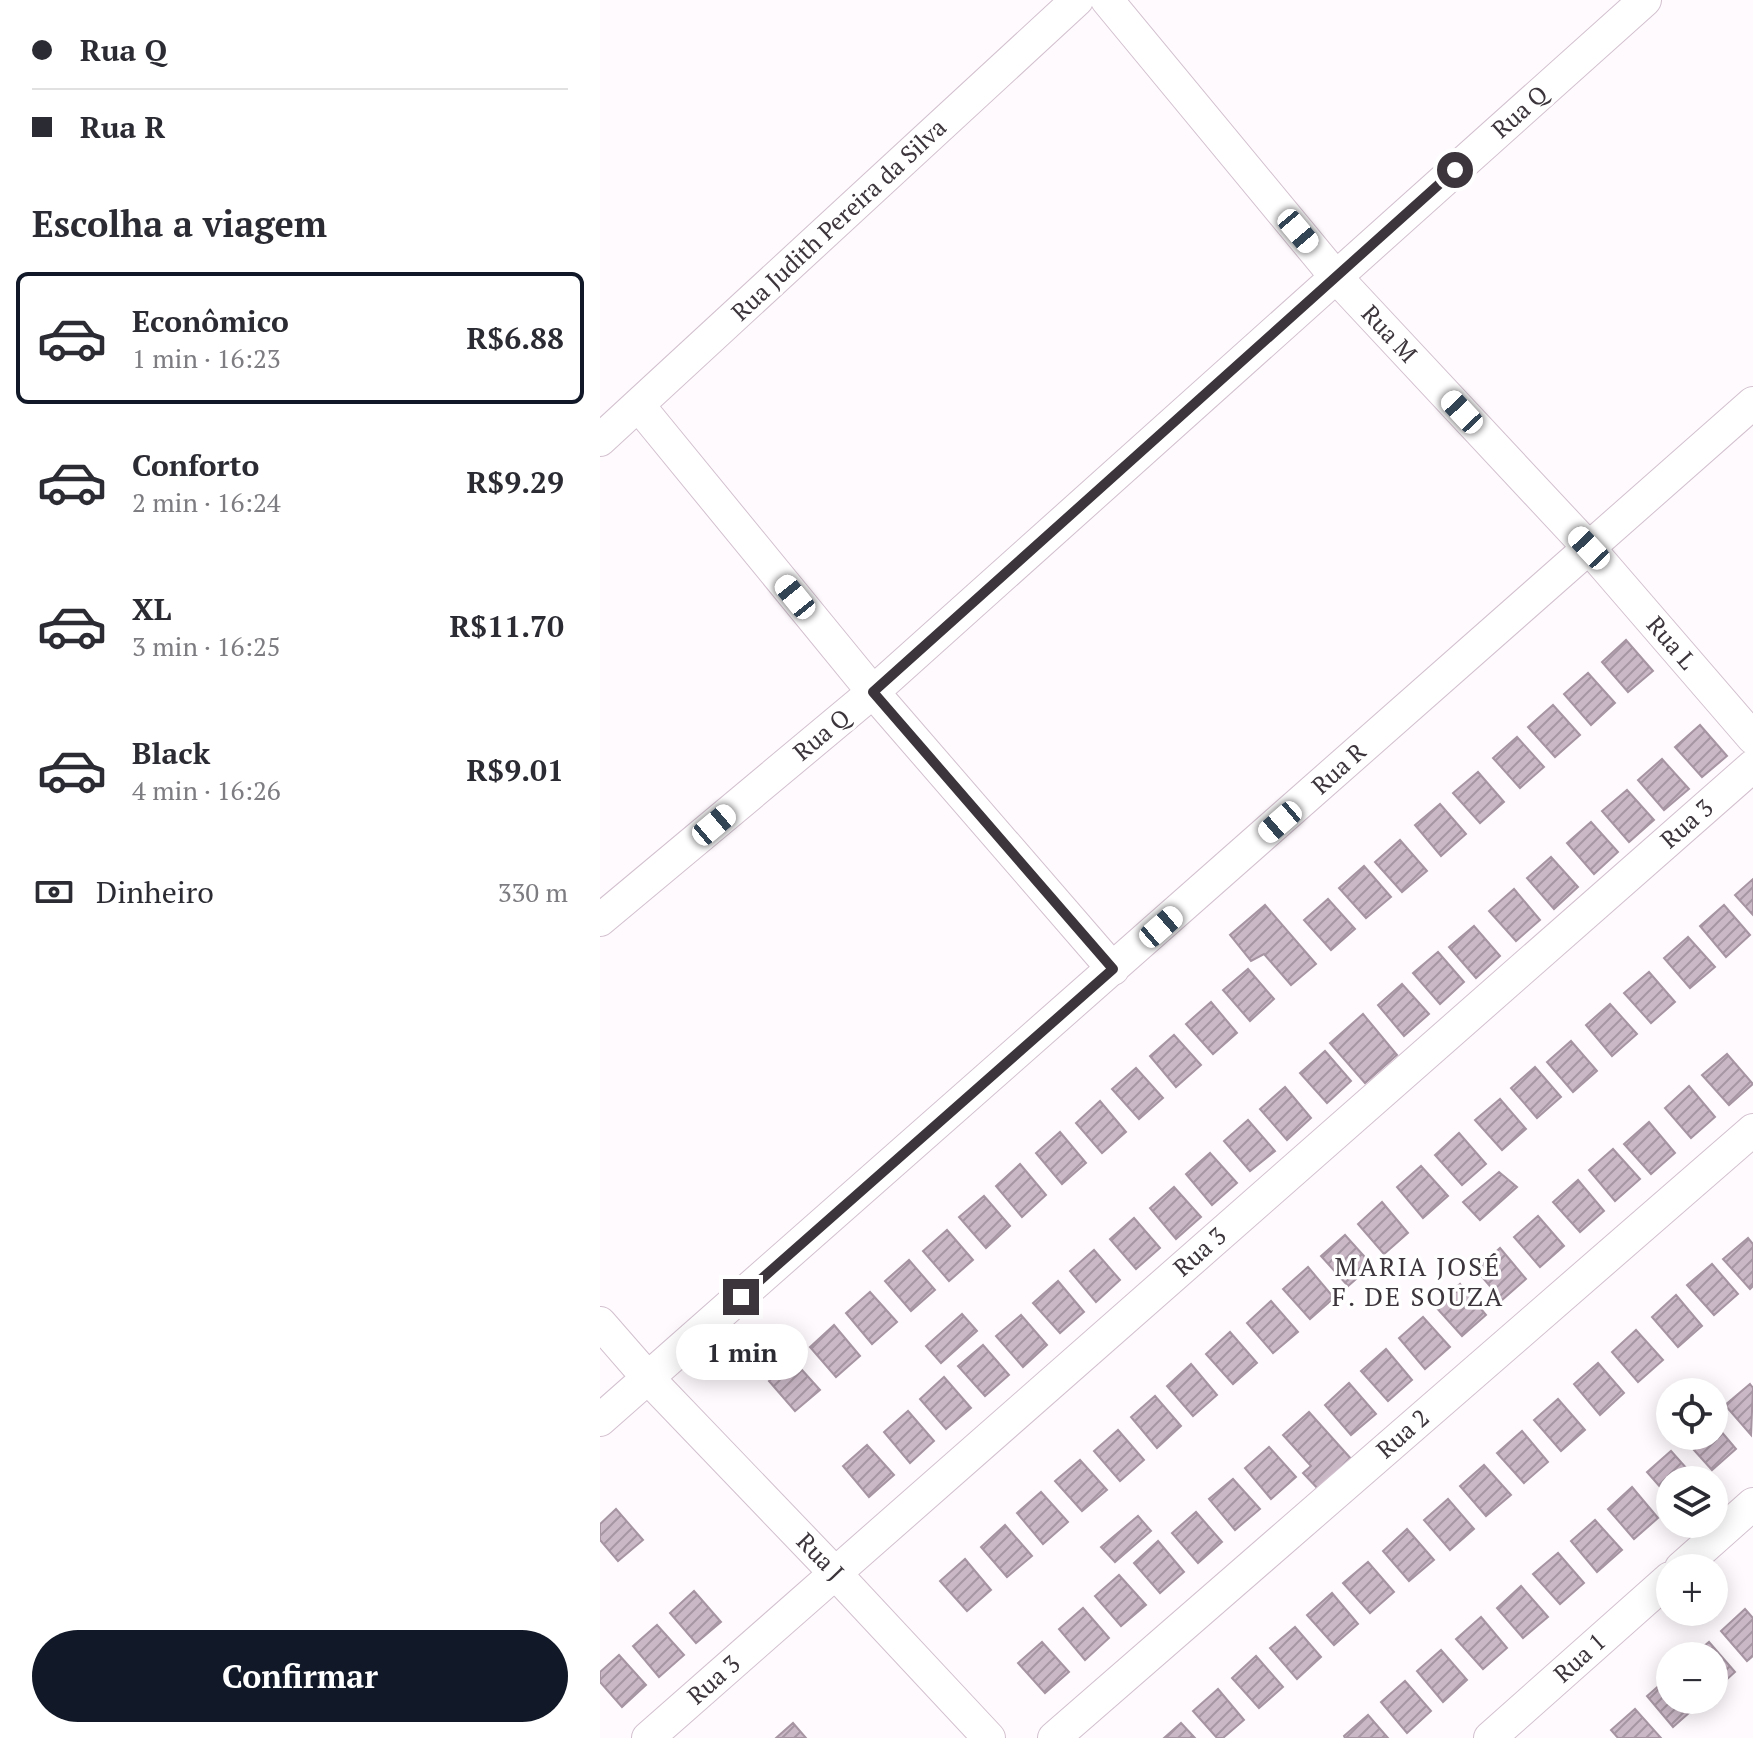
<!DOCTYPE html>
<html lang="pt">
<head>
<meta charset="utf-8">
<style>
	body { margin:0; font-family:"PT Serif",serif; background:#f2f2f3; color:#2b2b33; height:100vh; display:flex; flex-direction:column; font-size:30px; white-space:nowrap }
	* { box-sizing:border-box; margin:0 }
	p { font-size:26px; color:#7c7c81 }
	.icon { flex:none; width:44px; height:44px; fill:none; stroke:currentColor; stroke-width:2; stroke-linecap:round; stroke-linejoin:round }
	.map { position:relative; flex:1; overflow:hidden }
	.sheet { display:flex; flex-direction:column; background:#fff; width:600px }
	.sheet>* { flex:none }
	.hud { display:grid; align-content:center; height:176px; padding:0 32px; background:#fff }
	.buttons { position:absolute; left:1056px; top:1378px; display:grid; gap:16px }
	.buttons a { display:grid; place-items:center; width:72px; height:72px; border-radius:50%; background:#fff; box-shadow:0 4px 20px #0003; font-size:40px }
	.end { position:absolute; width:36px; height:36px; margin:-18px; border:10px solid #3c353b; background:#fff; box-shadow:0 0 0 4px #fff }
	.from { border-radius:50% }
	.bubble { position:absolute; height:56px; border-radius:28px; background:#fff; box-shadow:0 4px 20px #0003; font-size:26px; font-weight:800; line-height:56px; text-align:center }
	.car { position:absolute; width:24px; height:48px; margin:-24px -12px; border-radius:10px; box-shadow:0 0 6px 2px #0007; background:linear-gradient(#fff 24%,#345 0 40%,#fff 0 76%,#345 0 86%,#fff 0) }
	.hud b { display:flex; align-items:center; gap:28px; height:76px; font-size:30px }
	.hud b+b { border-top:2px solid #e1e1e2 }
	.hud i { width:20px; height:20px; background:#2b2b33 }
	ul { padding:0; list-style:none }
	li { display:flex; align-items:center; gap:24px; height:132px; margin:0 16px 12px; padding:0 16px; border:4px solid transparent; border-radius:12px }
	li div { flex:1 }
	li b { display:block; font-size:30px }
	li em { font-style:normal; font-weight:800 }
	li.selected { border-color:#111827 }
	li>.icon { width:72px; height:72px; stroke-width:1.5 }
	h2 { padding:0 32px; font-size:36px; line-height:96px }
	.pay { display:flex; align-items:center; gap:20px; height:88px; padding:0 32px; font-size:30px }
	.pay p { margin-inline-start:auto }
	.primary-button { display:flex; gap:16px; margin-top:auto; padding:16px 32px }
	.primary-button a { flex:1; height:92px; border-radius:48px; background:#111827; color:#fff; font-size:32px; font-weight:800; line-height:92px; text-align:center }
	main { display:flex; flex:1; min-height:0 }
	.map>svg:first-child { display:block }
	.building { fill:url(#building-hatch); stroke:#a694a2; stroke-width:2 }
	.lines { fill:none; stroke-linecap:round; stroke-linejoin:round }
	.street-casing { stroke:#d3c0cf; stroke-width:34 }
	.street { stroke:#fff; stroke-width:32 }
	.route { stroke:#3c353b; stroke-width:10 }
	.labels { text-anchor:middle; stroke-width:7; stroke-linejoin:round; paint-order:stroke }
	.street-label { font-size:24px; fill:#3c353b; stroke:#fff }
	.neighbourhood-label { font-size:26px; letter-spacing:2px; fill:#3c353b; stroke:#fff }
</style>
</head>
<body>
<main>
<section class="sheet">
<div class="hud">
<b><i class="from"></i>Rua Q</b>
<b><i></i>Rua R</b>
</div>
<h2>Escolha a viagem</h2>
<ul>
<li class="selected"><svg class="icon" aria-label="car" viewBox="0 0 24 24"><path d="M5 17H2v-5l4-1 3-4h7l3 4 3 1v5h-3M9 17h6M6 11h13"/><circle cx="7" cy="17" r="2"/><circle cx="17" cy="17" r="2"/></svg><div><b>Econômico</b><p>1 min · 16:23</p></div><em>R$6.88</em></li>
<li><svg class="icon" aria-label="car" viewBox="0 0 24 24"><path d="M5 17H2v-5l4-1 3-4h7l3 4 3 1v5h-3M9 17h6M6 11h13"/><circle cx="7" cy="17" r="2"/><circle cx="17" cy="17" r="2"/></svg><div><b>Conforto</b><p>2 min · 16:24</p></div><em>R$9.29</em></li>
<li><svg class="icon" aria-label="car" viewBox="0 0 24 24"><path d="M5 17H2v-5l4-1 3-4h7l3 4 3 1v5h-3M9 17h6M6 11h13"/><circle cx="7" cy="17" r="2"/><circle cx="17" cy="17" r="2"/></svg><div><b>XL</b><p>3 min · 16:25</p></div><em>R$11.70</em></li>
<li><svg class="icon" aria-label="car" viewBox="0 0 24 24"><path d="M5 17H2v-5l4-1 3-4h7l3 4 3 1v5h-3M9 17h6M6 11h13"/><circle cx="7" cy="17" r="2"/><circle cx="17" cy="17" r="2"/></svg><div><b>Black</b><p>4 min · 16:26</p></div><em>R$9.01</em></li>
</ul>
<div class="pay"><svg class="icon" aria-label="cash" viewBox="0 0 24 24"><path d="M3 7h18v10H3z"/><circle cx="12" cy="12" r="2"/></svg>Dinheiro<p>330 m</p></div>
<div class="primary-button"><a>Confirmar</a></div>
</section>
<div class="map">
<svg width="1153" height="1738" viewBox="0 0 1153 1738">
	<defs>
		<pattern id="building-hatch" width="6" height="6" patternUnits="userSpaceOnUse" patternTransform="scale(2)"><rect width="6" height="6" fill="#cbb8c7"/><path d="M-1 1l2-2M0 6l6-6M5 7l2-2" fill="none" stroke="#a696a3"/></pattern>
	</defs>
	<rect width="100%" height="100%" fill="#fefafd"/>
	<!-- building -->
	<path class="building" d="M1026 640 1053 671 1028 692 1002 662Z
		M988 673 1015 703 991 725 964 694Z
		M953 705 980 735 955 757 928 727Z
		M1100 725 1127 756 1102 777 1075 747Z
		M917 737 944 767 920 788 893 758Z
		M1062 759 1089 789 1064 810 1038 780Z
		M878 772 904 802 880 823 853 793Z
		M1027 790 1054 820 1029 842 1002 811Z
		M840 804 866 834 841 856 815 825Z
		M991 822 1018 852 994 874 967 843Z
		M800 840 827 871 802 892 775 862Z
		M951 857 978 887 954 909 927 878Z
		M764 866 791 897 766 918 739 888Z
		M1153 879V915L1135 895Z
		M914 889 940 920 916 941 889 911Z
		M728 899 755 929 731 950 704 920Z
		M665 905 716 964 691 985 664 954 651 961 630 935Z
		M1124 905 1150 935 1126 957 1100 926Z
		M874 926 900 956 876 978 849 947Z
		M1088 937 1115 967 1090 988 1064 958Z
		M838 952 864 982 840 1004 813 973Z
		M648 969 674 999 650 1021 623 990Z
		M1049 972 1075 1002 1051 1023 1024 993Z
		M802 984 829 1014 804 1036 778 1005Z
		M611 1002 637 1033 613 1054 586 1024Z
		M1010 1004 1037 1034 1012 1056 986 1025Z
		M763 1014 797 1055 765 1083 730 1043Z
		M574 1035 601 1065 576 1087 550 1056Z
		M971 1041 997 1071 973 1092 947 1062Z
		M725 1051 751 1081 727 1103 700 1073Z
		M1127 1054 1153 1084 1129 1105 1102 1075Z
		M935 1067 961 1097 937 1118 911 1088Z
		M536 1068 563 1098 539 1119 512 1089Z
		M1089 1086 1115 1117 1091 1138 1065 1108Z
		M685 1087 711 1118 687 1140 660 1109Z
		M900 1099 926 1129 902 1150 875 1120Z
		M500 1101 526 1132 502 1153 476 1123Z
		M648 1120 675 1151 650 1171 624 1141Z
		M1049 1122 1075 1153 1051 1174 1024 1144Z
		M460 1132 486 1163 462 1184 436 1153Z
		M859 1133 886 1164 862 1185 835 1155Z
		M1013 1149 1040 1179 1015 1201 989 1170Z
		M610 1153 637 1183 612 1205 586 1174Z
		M420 1164 446 1195 422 1217 396 1186Z
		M821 1166 848 1196 823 1218 797 1187Z
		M899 1172 917 1187 880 1220 863 1202Z
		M978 1180 1004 1211 980 1232 953 1202Z
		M574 1187 601 1217 576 1239 550 1208Z
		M384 1196 410 1226 386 1248 359 1217Z
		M782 1202 808 1233 784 1254 758 1224Z
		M938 1216 964 1246 940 1267 914 1237Z
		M534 1218 560 1248 536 1269 510 1239Z
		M347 1230 373 1260 349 1281 323 1251Z
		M745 1235 772 1265 748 1286 721 1256Z
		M1148 1238 1153 1244V1286L1150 1289 1123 1259Z
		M900 1248 926 1279 902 1300 876 1270Z
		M494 1250 520 1280 496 1302 470 1271Z
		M309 1260 335 1290 311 1311 285 1281Z
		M1112 1264 1138 1294 1114 1315 1087 1285Z
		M708 1267 734 1298 710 1319 683 1289Z
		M458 1281 484 1312 460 1333 433 1303Z
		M860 1284 886 1315 862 1336 835 1306Z
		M270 1292 297 1322 272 1344 246 1313Z
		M1076 1295 1102 1326 1078 1347 1052 1317Z
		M671 1301 698 1332 673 1353 647 1323Z
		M362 1314 377 1331 341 1363 326 1346Z
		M421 1315 447 1345 423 1367 396 1336Z
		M823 1317 850 1347 825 1369 799 1338Z
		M234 1325 260 1356 236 1377 210 1347Z
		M1036 1330 1063 1360 1038 1382 1012 1352Z
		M630 1332 657 1363 633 1384 606 1354Z
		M383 1345 409 1375 385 1396 358 1366Z
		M786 1349 812 1380 788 1401 761 1371Z
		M193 1360 220 1390 195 1411 169 1381Z
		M998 1363 1024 1393 1000 1415 974 1384Z
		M591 1364 617 1395 593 1416 567 1386Z
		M344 1377 371 1408 346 1429 320 1399Z
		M749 1383 776 1414 751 1435 725 1405Z
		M1150 1384 1153 1388 1151 1435 1125 1405Z
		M555 1396 581 1426 557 1448 531 1417Z
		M958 1399 985 1430 961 1451 934 1420Z
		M308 1411 334 1441 310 1463 284 1432Z
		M709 1412 753 1461 720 1491 703 1473 711 1466 683 1435Z
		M1114 1423 1136 1449 1112 1470 1085 1440 1090 1436H1114Z
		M518 1430 544 1460 520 1481 494 1451Z
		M922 1431 948 1462 924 1483 897 1453Z
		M267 1445 294 1475 269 1497 243 1466Z
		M669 1447 696 1477 671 1499 645 1468Z
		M1071 1451 1097 1480H1070V1498L1047 1472Z
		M480 1460 507 1490 482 1511 455 1481Z
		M884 1465 911 1495 886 1516 860 1486Z
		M633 1479 660 1509 635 1530 609 1499Z
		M1032 1487 1058 1518 1034 1539 1008 1509Z
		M441 1492 468 1522 443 1544 417 1513Z
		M848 1499 874 1529 850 1550 824 1520Z
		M16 1509 43 1540 18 1561 0 1540V1524Z
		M596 1512 622 1542 598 1563 572 1533Z
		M538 1516 551 1531 515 1562 501 1547Z
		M995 1520 1022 1550 997 1572 971 1541Z
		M405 1525 432 1556 407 1577 381 1547Z
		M807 1529 834 1560 809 1581 783 1551Z
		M558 1541 584 1572 560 1593 534 1563Z
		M958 1553 984 1583 960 1604 933 1574Z
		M365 1559 391 1590 367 1611 340 1581Z
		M768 1562 794 1592 770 1613 743 1583Z
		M519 1575 546 1605 521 1626 495 1596Z
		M921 1586 948 1617 923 1638 897 1608Z
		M94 1591 121 1622 96 1643 70 1613Z
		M732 1593 758 1624 734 1645 707 1615Z
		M483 1608 509 1638 485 1660 459 1629Z
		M1145 1609 1153 1618V1656L1147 1661 1121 1631Z
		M881 1617 907 1648 883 1669 856 1639Z
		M57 1625 84 1655 59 1677 33 1646Z
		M695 1627 721 1657 697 1679 670 1648Z
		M442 1642 469 1672 445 1693 418 1663Z
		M1109 1642 1135 1672 1114 1691V1656H1092Z
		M841 1650 867 1680 843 1702 817 1671Z
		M19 1655 46 1685 22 1707 0 1682V1672Z
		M656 1656 683 1687 659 1708 632 1678Z
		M1070 1676V1700H1093L1098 1705 1073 1727 1047 1696Z
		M805 1681 831 1711 807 1733 781 1702Z
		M618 1689 644 1720 623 1738H617L593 1711Z
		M1035 1709 1061 1738H1018L1011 1730Z
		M768 1715 788 1738H745L744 1736Z
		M193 1723 206 1738H176Z
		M581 1723 595 1738H564Z"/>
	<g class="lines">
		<defs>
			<path id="street" d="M507 0 736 277 989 548 1153 738
				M39 406 273 692 513 969
				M0 440 477 0
				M0 920 273 692 1045 0
				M0 1323 48 1378 235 1573 389 1738
				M0 1420 1153 403
				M1081 1568 1153 1504
				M48 1738 1153 766
				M454 1738 1153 1130
				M890 1738 1070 1578"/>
		</defs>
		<!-- street casing -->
		<use href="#street" class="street-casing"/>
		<!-- street -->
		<use href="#street" class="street"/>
	</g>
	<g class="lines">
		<!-- route -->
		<path class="route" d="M141 1297 513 969 273 692 855 170"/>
	</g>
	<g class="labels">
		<!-- street labels -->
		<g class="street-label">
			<text transform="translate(920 112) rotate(-42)" y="8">Rua Q</text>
			<text transform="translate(239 220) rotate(-43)" y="8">Rua Judith Pereira da Silva</text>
			<text transform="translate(789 334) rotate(47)" y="8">Rua M</text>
			<text transform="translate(1071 643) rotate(49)" y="8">Rua L</text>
			<text transform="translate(222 735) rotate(-40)" y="8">Rua Q</text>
			<text transform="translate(739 769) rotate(-42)" y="8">Rua R</text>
			<text transform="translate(1087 824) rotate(-41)" y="8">Rua 3</text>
			<text transform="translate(600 1252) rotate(-41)" y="8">Rua 3</text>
			<text transform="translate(803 1434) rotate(-41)" y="8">Rua 2</text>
			<text transform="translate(220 1557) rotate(46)" y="8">Rua J</text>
			<text transform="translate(980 1658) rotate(-42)" y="8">Rua 1</text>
			<text transform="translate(114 1680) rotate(-41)" y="8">Rua 3</text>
		</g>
		<!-- neighbourhood labels -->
		<g class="neighbourhood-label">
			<text x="818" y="1276">MARIA JOSÉ<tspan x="818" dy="30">F. DE SOUZA</tspan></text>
		</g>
	</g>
</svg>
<div class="buttons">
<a><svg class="icon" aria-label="locate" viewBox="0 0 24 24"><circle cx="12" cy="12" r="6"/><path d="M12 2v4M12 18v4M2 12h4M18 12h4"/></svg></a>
<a><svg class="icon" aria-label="layers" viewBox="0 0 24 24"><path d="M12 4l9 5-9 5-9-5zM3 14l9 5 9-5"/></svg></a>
<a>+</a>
<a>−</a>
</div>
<i class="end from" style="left:855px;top:170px"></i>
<i class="end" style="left:141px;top:1297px"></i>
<div class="bubble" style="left:76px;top:1324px;width:132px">1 min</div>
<i class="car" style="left:698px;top:231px;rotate:140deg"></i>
<i class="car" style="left:862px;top:412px;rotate:317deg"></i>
<i class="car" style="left:989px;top:548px;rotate:317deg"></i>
<i class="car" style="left:195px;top:597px;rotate:321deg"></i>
<i class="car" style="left:680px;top:822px;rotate:229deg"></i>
<i class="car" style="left:114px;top:825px;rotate:50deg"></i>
<i class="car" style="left:561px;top:927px;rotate:49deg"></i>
</div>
</main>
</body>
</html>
